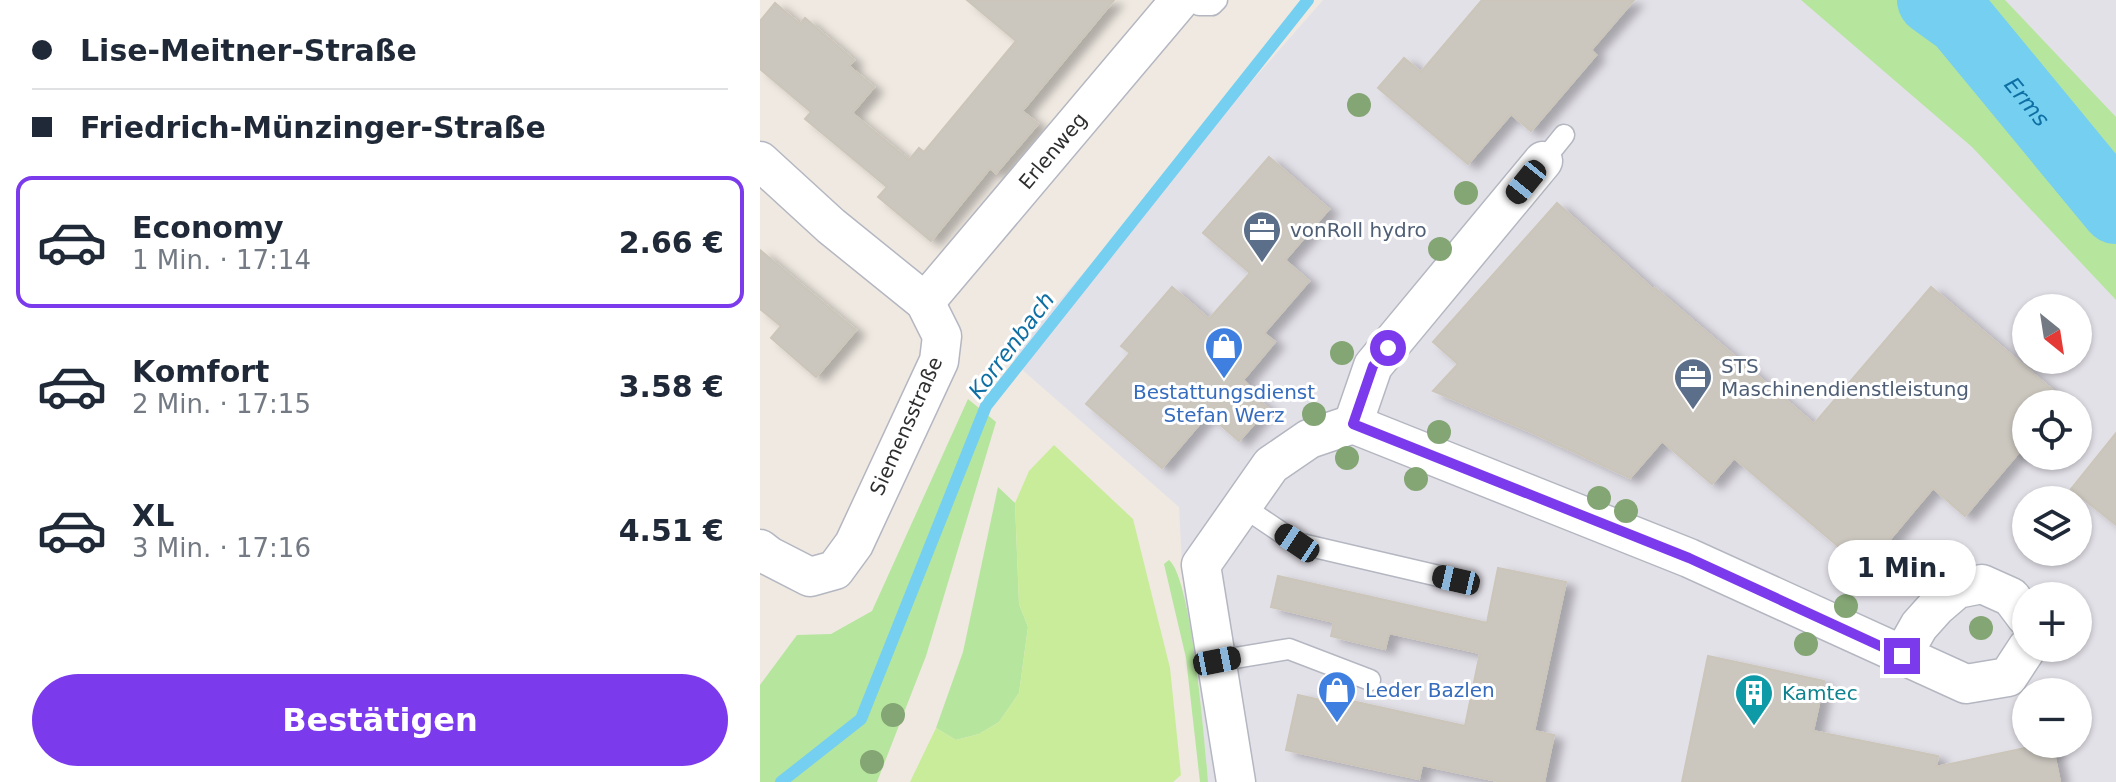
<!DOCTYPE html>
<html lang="de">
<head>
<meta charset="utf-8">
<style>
	body { margin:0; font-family:"DejaVu Sans",sans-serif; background:#f6f6f7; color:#1f2937; height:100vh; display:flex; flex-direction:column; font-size:30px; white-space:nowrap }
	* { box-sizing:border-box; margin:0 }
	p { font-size:26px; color:#747a83 }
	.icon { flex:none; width:44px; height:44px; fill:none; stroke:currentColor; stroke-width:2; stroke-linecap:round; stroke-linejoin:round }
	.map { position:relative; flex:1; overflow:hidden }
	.sheet { display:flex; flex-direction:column; background:#fff; width:760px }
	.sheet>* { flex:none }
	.banner { display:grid; align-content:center; height:176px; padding:0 32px; background:#fff }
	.needle { width:52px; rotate:150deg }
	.tools { position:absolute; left:1252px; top:294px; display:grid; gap:16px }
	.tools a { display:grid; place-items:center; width:80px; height:80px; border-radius:50%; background:#fff; box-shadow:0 2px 6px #0004; font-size:40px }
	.end { position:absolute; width:36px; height:36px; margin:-18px; border:10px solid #7c3aed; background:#fff; box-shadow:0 0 0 4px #fff }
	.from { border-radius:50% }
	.bubble { position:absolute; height:56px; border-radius:28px; background:#fff; box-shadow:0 2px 6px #0004; font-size:26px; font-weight:700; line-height:56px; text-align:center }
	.car { position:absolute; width:24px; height:48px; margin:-24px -12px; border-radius:10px; box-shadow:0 0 6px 2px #0007; background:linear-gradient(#222 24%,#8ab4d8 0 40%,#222 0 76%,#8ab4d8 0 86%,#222 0) }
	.banner b { display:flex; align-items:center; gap:28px; height:76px; font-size:30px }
	.banner b+b { border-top:2px solid #e0e1e3 }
	.banner i { width:20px; height:20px; background:#1f2937 }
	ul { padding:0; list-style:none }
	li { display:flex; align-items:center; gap:24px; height:132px; margin:0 16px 12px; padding:0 16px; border:4px solid transparent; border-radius:16px }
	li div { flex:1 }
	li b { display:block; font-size:30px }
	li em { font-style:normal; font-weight:700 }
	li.selected { border-color:#7c3aed }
	li>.icon { width:72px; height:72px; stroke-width:1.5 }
	.button { display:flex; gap:16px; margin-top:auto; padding:16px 32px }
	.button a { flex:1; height:92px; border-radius:48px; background:#7c3aed; color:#fff; font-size:32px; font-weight:700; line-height:92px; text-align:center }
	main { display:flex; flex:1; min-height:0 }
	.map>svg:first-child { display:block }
	.industrial { fill:#e3e1e8; fill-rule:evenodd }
	.green { fill:#b6e59e }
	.pitch { fill:#c9ec9a }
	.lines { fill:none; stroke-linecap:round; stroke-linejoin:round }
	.stream { stroke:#75cff0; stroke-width:12 }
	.river { stroke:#75cff0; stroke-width:70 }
	.building { fill:#cbc7bf; stroke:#cbc5ba; stroke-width:2; filter:url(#shadow) }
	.lane-casing { stroke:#b4b7c1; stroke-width:23 }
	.street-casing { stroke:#b4b7c1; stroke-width:41 }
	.lane { stroke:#fff; stroke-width:20 }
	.street { stroke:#fff; stroke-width:38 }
	.tree { fill:#84a574 }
	.route { stroke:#7c3aed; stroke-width:10 }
	.labels { text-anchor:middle; stroke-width:6; stroke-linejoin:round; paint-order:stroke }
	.street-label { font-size:20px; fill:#2e2e2e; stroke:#fff }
	.service-label { font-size:20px; fill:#4e5e75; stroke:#fff; text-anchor:start }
	.shop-label { font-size:20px; fill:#366cbe; stroke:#fff }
	.culture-label { font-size:20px; fill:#0d838f; stroke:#fff; text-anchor:start }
	.water-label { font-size:22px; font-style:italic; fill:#0d6fa3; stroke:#fff }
</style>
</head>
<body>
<main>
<section class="sheet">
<div class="banner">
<b><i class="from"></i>Lise-Meitner-Straße</b>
<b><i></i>Friedrich-Münzinger-Straße</b>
</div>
<ul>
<li class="selected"><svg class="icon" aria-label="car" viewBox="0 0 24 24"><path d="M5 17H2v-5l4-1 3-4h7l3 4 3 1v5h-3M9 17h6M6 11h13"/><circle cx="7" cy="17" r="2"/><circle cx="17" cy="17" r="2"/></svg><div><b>Economy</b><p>1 Min. · 17:14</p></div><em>2.66 €</em></li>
<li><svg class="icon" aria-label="car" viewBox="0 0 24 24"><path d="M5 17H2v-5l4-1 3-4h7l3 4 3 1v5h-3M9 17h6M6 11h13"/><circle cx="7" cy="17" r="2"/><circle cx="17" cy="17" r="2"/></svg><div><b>Komfort</b><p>2 Min. · 17:15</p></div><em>3.58 €</em></li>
<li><svg class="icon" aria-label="car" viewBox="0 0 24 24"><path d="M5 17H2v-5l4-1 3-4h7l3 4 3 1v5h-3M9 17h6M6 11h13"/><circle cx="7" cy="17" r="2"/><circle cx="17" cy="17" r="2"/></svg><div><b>XL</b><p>3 Min. · 17:16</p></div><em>4.51 €</em></li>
</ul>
<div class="button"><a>Bestätigen</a></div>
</section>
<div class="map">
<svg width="1356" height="782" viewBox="0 0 1356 782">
	<defs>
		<filter id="shadow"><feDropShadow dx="9" dy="5" stdDeviation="4" flood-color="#0004"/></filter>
	</defs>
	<rect width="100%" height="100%" fill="#efe9e1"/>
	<!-- industrial -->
	<path class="industrial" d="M563 0H1356V782H448L438 675 424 600 419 507 249 358ZM1266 308H1318V360H1266ZM1266 404H1318V456H1266ZM1266 500H1318V552H1266ZM1266 596H1318V648H1266ZM1266 692H1318V744H1266Z"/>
	<!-- green -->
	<path class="green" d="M1041 0H1245L1356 117V300L1212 147Z
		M208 399 236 422 166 656 117 782H0V685L37 635 71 634 112 611Z
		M238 487 255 503 259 604 268 627 259 693 239 722 219 734 196 740 176 728 203 652Z
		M409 560C432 579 445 745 448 782H440L426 658 404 564Z"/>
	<!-- pitch -->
	<path class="pitch" d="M294 445 373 519 410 668 421 775 413 782H150L176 728 196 740 219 734 239 722 259 693 268 627 259 604 255 503 269 471Z"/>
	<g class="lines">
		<!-- stream -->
		<path class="stream" d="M21 782 101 719 226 406 548 0"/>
		<!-- river -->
		<path class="river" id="s1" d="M1172 0 1201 21 1356 209"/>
	</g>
	<!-- building -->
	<path class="building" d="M207 0H354L262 111 278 124 236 173 230 168 171 241 118 197 127 187 45 119 51 112 0 69V21L15 3 40 24 45 18 94 60 89 66 114 87 92 113 149 160 159 148 164 152 256 41Z
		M722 0H874L831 50 836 55 771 131 751 114 708 164 618 88 644 58 661 72Z
		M509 157 569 209 525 260 549 281 504 333 515 342 483 380 488 385 485 389 508 408 479 441 448 414 402 468 326 404 370 353 361 346 412 287 449 319 490 273 443 233Z
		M797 203 894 290 895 288 1054 424 1171 287 1309 404H1266V444L1205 516 1173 488 1105 569 974 458 952 484 902 441 870 478 771 432 673 391 698 364 673 342Z
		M0 250 96 330 56 377 11 338 21 326 0 309Z
		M1356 433V525L1311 489Z
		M738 568 806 582 774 731 794 735 784 782H742L662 765 659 779 526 750 538 695 560 700V694L705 726 720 653 629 633 625 649 571 636 574 622 511 607 518 576 727 623Z
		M948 656 1064 681 1053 731 1178 756 1176 767 1284 744H1292L1300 782H922Z"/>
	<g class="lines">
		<defs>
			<path id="lane" d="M433 0 439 5H452L457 0
				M783 161 804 135
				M482 506 537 543 696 580
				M457 661 529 649 610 680"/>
			<g id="street">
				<path d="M0 161 71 226 165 302 182 336 179 361 94 544 75 570 50 577 9 556 0 549"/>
				<path id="s2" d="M165 302 420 0"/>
				<path d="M593 424 613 366 783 161"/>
				<path d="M1142 656 1159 626 1176 607 1197 589 1222 584 1251 597 1266 617"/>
				<path d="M476 782 441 565 511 465 549 439 593 424 929 558 1206 684 1248 677 1267 648"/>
			</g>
		</defs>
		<!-- lane casing -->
		<use href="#lane" class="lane-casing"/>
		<!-- street casing -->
		<use href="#street" class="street-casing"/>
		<!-- lane -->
		<use href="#lane" class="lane"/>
		<!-- street -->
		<use href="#street" class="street"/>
	</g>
	<!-- trees -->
	<g class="tree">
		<circle cx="599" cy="105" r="12"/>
		<circle cx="706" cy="193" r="12"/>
		<circle cx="680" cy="249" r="12"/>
		<circle cx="582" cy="353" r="12"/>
		<circle cx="554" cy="414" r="12"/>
		<circle cx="679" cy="432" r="12"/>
		<circle cx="587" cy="458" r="12"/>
		<circle cx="656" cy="479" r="12"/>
		<circle cx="839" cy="498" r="12"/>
		<circle cx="866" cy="511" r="12"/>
		<circle cx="1086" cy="606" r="12"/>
		<circle cx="1221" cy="628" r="12"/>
		<circle cx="1046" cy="644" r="12"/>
		<circle cx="133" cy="715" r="12"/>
		<circle cx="112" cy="762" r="12"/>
	</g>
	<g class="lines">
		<!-- route -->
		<path class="route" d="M628 348 613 366 593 424 929 558 1142 656"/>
	</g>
	<!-- icons -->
	<defs>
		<symbol id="office-pin" viewBox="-11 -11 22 30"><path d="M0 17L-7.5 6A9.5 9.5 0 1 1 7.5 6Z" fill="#5c6f8a" stroke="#fff"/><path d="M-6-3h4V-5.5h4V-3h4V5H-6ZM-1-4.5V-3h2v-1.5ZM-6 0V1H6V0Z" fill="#fff"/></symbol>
		<symbol id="shop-pin" viewBox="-11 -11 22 30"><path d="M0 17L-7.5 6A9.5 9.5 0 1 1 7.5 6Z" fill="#3f7fe0" stroke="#fff"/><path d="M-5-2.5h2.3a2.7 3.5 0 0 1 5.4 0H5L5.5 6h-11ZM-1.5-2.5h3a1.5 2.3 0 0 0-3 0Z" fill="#fff"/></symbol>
		<symbol id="building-pin" viewBox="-11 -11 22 30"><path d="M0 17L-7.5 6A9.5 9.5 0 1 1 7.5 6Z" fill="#0f9aa8" stroke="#fff"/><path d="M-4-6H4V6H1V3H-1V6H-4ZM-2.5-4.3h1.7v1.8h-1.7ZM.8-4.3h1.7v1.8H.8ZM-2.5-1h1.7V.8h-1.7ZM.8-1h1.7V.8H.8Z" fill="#fff"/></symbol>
	</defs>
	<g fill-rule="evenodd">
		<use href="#office-pin" x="480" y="208" width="44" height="60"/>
		<use href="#shop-pin" x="442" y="324" width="44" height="60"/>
		<use href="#office-pin" x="911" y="355" width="44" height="60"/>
		<use href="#shop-pin" x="555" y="668" width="44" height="60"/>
		<use href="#building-pin" x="972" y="671" width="44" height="60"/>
	</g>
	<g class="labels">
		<!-- street labels -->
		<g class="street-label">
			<text dy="7" stroke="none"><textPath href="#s2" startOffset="198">Erlenweg</textPath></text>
			<text transform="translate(146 426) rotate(-66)" y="7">Siemensstraße</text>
		</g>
		<!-- service labels -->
		<g class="service-label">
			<text x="530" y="237">vonRoll hydro</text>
			<text x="961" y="373">STS<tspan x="961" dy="23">Maschinendienstleistung</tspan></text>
		</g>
		<!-- shop labels -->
		<g class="shop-label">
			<text x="464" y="399">Bestattungsdienst<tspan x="464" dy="23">Stefan Werz</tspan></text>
			<text x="605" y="697" text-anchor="start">Leder Bazlen</text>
		</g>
		<!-- culture labels -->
		<g class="culture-label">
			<text x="1022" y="700">Kamtec</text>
		</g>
		<!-- water labels -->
		<g class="water-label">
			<text dy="8" stroke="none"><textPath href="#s1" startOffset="140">Erms</textPath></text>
			<text transform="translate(251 345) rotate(-53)" y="8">Korrenbach</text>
		</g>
	</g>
</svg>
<div class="tools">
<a><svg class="needle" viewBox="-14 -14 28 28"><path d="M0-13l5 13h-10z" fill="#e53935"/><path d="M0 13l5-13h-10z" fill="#747a83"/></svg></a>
<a><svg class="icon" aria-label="locate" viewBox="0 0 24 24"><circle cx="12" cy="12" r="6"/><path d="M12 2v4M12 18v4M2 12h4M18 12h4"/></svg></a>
<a><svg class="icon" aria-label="layers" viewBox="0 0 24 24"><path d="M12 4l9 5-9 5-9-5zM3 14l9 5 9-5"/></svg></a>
<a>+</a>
<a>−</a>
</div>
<i class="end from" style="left:628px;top:348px"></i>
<i class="end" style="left:1142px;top:656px"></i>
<div class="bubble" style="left:1068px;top:540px;width:148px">1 Min.</div>
<i class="car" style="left:766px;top:182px;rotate:219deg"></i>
<i class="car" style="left:537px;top:543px;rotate:304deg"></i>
<i class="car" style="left:696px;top:580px;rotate:283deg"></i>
<i class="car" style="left:457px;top:661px;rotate:79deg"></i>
</div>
</main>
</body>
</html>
